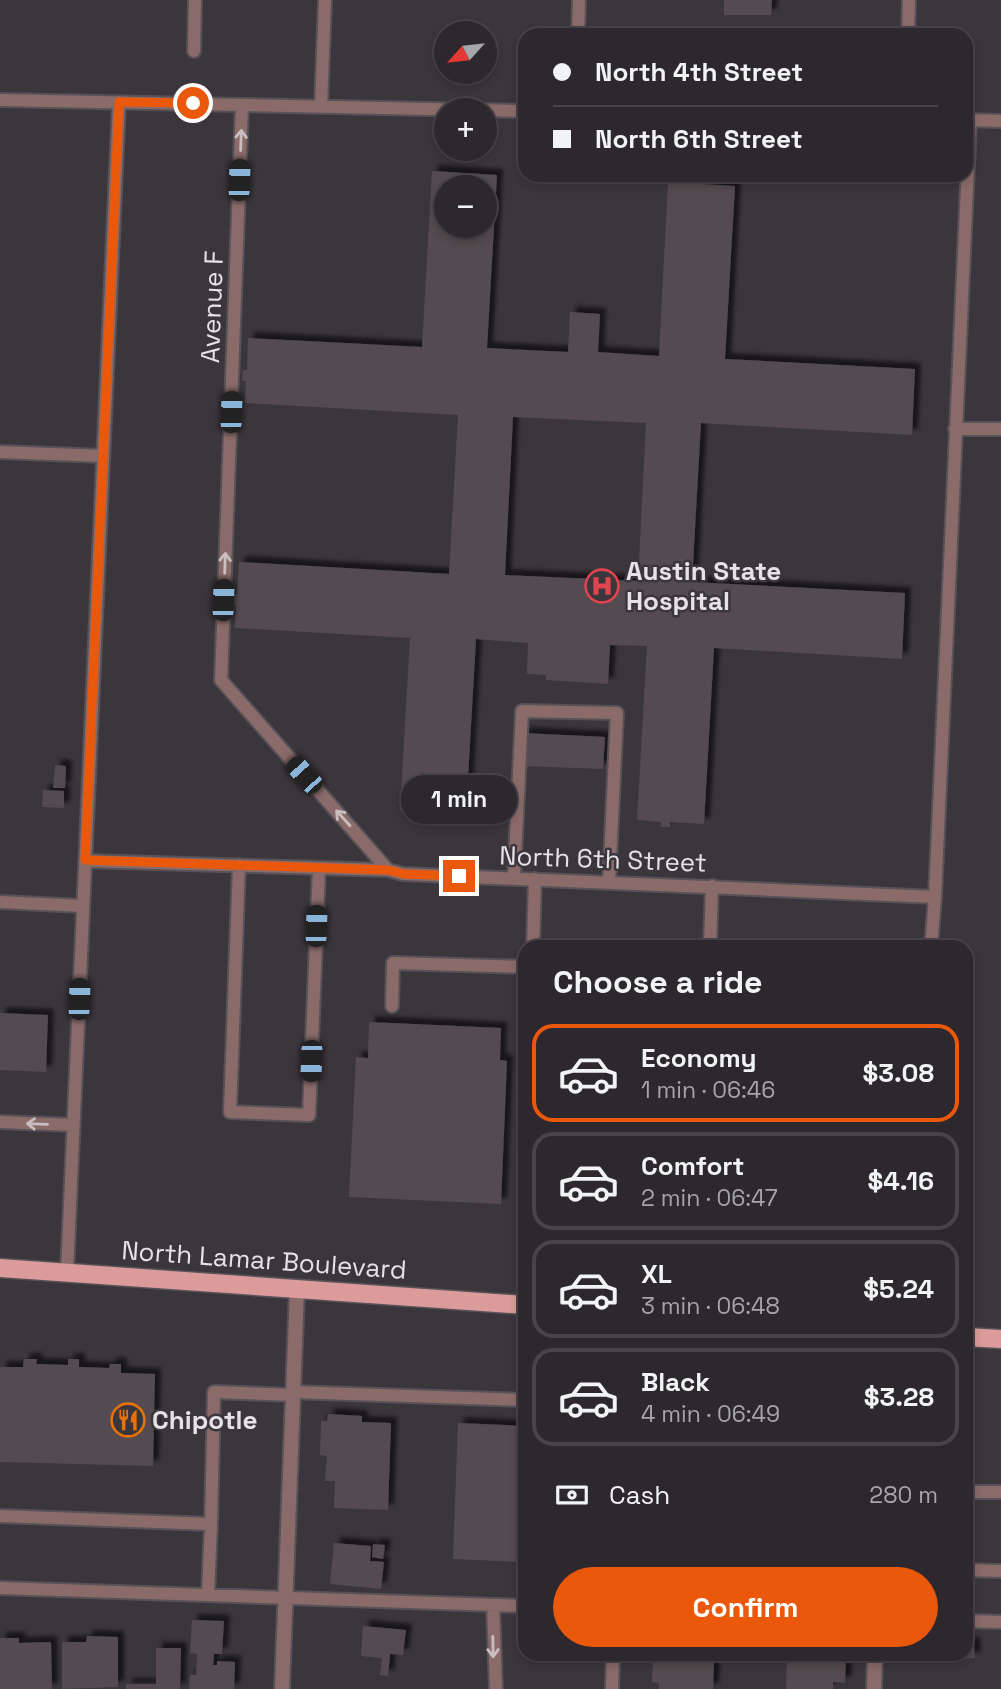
<!DOCTYPE html>
<html lang="en">
<head>
<meta charset="utf-8">
<style>
	body { margin:0; font-family:"Space Grotesk",sans-serif; background:#383439; color:#f1f3f6; height:100vh; display:flex; flex-direction:column; font-size:26px; white-space:nowrap }
	* { box-sizing:border-box; margin:0 }
	p { font-size:23px; color:#a6a6aa }
	.icon { flex:none; width:38px; height:38px; fill:none; stroke:currentColor; stroke-width:2; stroke-linecap:round; stroke-linejoin:round }
	.map { position:relative; flex:1; overflow:hidden }
	.panel { position:absolute; left:518px; top:940px; width:455px; height:721px; display:flex; flex-direction:column; background:#2c282d; border-radius:21px; box-shadow:0 4px 10px #0003,0 0 0 2px #484449 }
	.panel>* { flex:none }
	.top-card { position:absolute; left:518px; top:28px; width:455px; height:154px; border-radius:21px; box-shadow:0 4px 10px #0003,0 0 0 2px #484449; display:grid; align-content:center; height:154px; padding:0 35px; background:#2c282d }
	.needle { width:46px; rotate:243deg }
	.fabs { position:absolute; left:434px; top:21px; display:grid; gap:14px }
	.fabs a { display:grid; place-items:center; width:63px; height:63px; border-radius:50%; background:#2c282d; box-shadow:0 4px 10px #0003,0 0 0 2px #484449; font-size:35px }
	.end { position:absolute; width:32px; height:32px; margin:-16px; border:9px solid #ea580c; background:#fff; box-shadow:0 0 0 4px #fff }
	.from { border-radius:50% }
	.bubble { position:absolute; height:49px; border-radius:24px; background:#2c282d; box-shadow:0 4px 10px #0003,0 0 0 2px #484449; font-size:23px; font-weight:600; line-height:49px; text-align:center }
	.car { position:absolute; width:21px; height:42px; margin:-21px -10px; border-radius:9px; box-shadow:0 0 5px 2px #0007; background:linear-gradient(#222 24%,#8ab4d8 0 40%,#222 0 76%,#8ab4d8 0 86%,#222 0) }
	.top-card b { display:flex; align-items:center; gap:24px; height:66px; font-size:26px }
	.top-card b+b { border-top:2px solid #484449 }
	.top-card i { width:18px; height:18px; background:#f1f3f6 }
	ul { padding:0; list-style:none }
	li { display:flex; align-items:center; gap:21px; height:98px; margin:0 14px 10px; padding:0 21px; border:4px solid #484449; border-radius:21px }
	li div { flex:1 }
	li b { display:block; font-size:26px }
	li em { font-style:normal; font-weight:600 }
	li.current { border-color:#ea580c }
	li>.icon { width:63px; height:63px; stroke-width:1.5 }
	h2 { padding:0 35px; font-size:32px; line-height:84px }
	.pay { display:flex; align-items:center; gap:18px; height:77px; padding:0 35px; font-size:26px }
	.pay p { margin-inline-start:auto }
	.button { display:flex; gap:14px; margin-top:auto; padding:14px 35px }
	.button a { flex:1; height:80px; border-radius:42px; background:#ea580c; color:#fff; font-size:28px; font-weight:600; line-height:80px; text-align:center }
	.map>svg:first-child { display:block }
	.building { fill:#524b50; fill-rule:evenodd; filter:url(#shadow) }
	.lines { fill:none; stroke-linecap:round; stroke-linejoin:round }
	.lane-casing { stroke:#565257; stroke-width:16 }
	.street-casing { stroke:#565257; stroke-width:18 }
	.primary-casing { stroke:#565257; stroke-width:21 }
	.lane { stroke:#8a6b6a; stroke-width:12 }
	.street { stroke:#8a6b6a; stroke-width:14 }
	.primary { stroke:#da9b9a; stroke-width:18 }
	.oneway { stroke:#cabec1 }
	.route { stroke:#ea580c; stroke-width:9 }
	.labels { text-anchor:middle; stroke-width:5; stroke-linejoin:round; paint-order:stroke }
	.street-label { font-size:26px; fill:#e6e2e6; stroke:#3b363c }
	.poi-label { font-size:26px; font-weight:bold; fill:#e6e2e6; stroke:#3b363c; text-anchor:start }
</style>
</head>
<body>
<div class="map">
<svg width="1001" height="1689" viewBox="0 0 1001 1689">
	<defs>
		<filter id="shadow"><feDropShadow dx="6" dy="-6" stdDeviation="2" flood-color="#0009"/></filter>
	</defs>
	<rect width="100%" height="100%" fill="#3b363c"/>
	<!-- building -->
	<path class="building" d="M724 0H772L771 15H724Z
		M432 171 497 175 487 348 568 352 570 312 600 314 598 352 659 356 668 182 735 186 725 359 915 369 912 435 701 423 692 582 905 593 902 659 714 648 704 824 670 822V827H661V822L637 820 647 646 610 645 608 684 546 680V675L527 674 528 643 476 639 466 813 434 811V816H424V812L400 810 410 638 235 628 236 606H232L233 594H237L239 562 449 574 458 415 245 403 246 381H242L243 370H247L248 338 422 347ZM446 187H485V226H446ZM513 417 646 423 638 581 505 575Z
		M523 733 605 737 603 769 521 766Z
		M55 765 66 766 65 788H53Z
		M43 790 64 791V808L42 807Z
		M0 1013 48 1015 46 1072 0 1070Z
		M369 1022 501 1028 500 1060 507 1061 501 1204 349 1197 356 1057 368 1058Z
		M24 1359H37L36 1364 68 1365V1359H79V1367L109 1368 110 1364H121V1373L155 1374 153 1466 0 1462V1367H23Z
		M328 1414 362 1416V1422L391 1423 388 1510 334 1508 335 1481H325L327 1456 320 1455 321 1421H327Z
		M458 1423 525 1426V1562L453 1559Z
		M334 1543 371 1546 370 1561 384 1562 381 1589 330 1584Z
		M373 1544 385 1545 383 1559 372 1557Z
		M192 1620 224 1621 222 1654H214L213 1665H217V1661L235 1662 234 1689H189L190 1675H196L197 1654 190 1653Z
		M363 1626 406 1630 403 1655 390 1654 388 1676 380 1675 382 1658 361 1656Z
		M87 1636 118 1637V1687L62 1689V1642H86Z
		M0 1638H19V1643L51 1642 52 1689H0Z
		M966 1643H974L975 1658 962 1659V1654H966Z
		M156 1648H181L180 1689H126V1684H156Z
		M787 1654H846L845 1683 833 1682V1689H786Z
		M653 1660 714 1663 713 1689H659V1683L652 1682Z"/>
	<g class="lines">
		<defs>
			<path id="lane" d="M578 35 579 0
				M908 35 909 0
				M194 51 195 0
				M0 100 525 111
				M242 105 221 680 388 870 403 874 935 897 931 947
				M321 107 325 0
				M966 120 1001 121
				M955 429H1001
				M0 452 103 456
				M85 861 388 870
				M239 865 230 1112 309 1115 319 868
				M514 878 522 711 617 713 609 882
				M935 897 970 120
				M0 902 83 906
				M533 947 535 879
				M710 947 712 886
				M392 1006 393 963 525 967
				M0 1122 73 1125
				M67 1272 119 102
				M293 1392 525 1400
				M966 1492H1001
				M0 1516 211 1524 214 1392 293 1395
				M966 1570 1001 1571
				M0 1588 525 1606
				M208 1595 211 1524
				M493 1605 496 1689
				M966 1621 1001 1622
				M612 1689 613 1654"/>
			<path id="street" d="M282 1689 297 1289
				M874 1689 875 1654"/>
			<path id="primary" d="M0 1268 525 1305
				M966 1337 1001 1339"/>
		</defs>
		<!-- lane casing -->
		<use href="#lane" class="lane-casing"/>
		<!-- street casing -->
		<use href="#street" class="street-casing"/>
		<!-- primary casing -->
		<use href="#primary" class="primary-casing"/>
		<!-- lane -->
		<use href="#lane" class="lane"/>
		<!-- street -->
		<use href="#street" class="street"/>
		<!-- primary -->
		<use href="#primary" class="primary"/>
	</g>
	<!-- one-way arrows -->
	<defs><path id="oneway-shaft" d="M-6 0H5M1.5-3L5.5 0L1.5 3" fill="none" stroke-width="1.6" stroke-linecap="round" stroke-linejoin="round" transform="scale(1.75)"/></defs>
	<g class="oneway">
		<use href="#oneway-shaft" transform="translate(241 140) rotate(-88)"/>
		<use href="#oneway-shaft" transform="translate(225 563) rotate(-88)"/>
		<use href="#oneway-shaft" transform="translate(343 818) rotate(-132)"/>
		<use href="#oneway-shaft" transform="translate(37 1124) rotate(-178)"/>
		<use href="#oneway-shaft" transform="translate(493 1647) rotate(89)"/>
	</g>
	<g class="lines">
		<!-- route -->
		<path class="route" d="M193 103 119 102 85 860 388 870 404 874 459 876"/>
	</g>
	<!-- icons -->
	<defs>
		<symbol id="hospital-ring" viewBox="-11 -11 22 22"><circle r="9.5" fill="#3b363c" stroke="#e0444e" stroke-width="1.5"/><path d="M-5-5h3v3.5h4V-5h3V5h-3V1.5h-4V5h-3Z" fill="#e0444e"/></symbol>
		<symbol id="restaurant-ring" viewBox="-11 -11 22 22"><circle r="9.5" fill="#3b363c" stroke="#e8710a" stroke-width="1.5"/><path d="M-5-6h1v4h1v-4h1v4h1v-4h1v5L-1.5 .5V6h-2V.5L-5-1ZM5-6V6H3V1.5H1.5Q1.5-4 5-6Z" fill="#e8710a"/></symbol>
	</defs>
	<g fill-rule="evenodd">
		<use href="#hospital-ring" x="583" y="567" width="38" height="38"/>
		<use href="#restaurant-ring" x="109" y="1401" width="38" height="38"/>
	</g>
	<g class="labels">
		<!-- street labels -->
		<g class="street-label">
			<text transform="translate(212 307) rotate(-88)" y="9">Avenue F</text>
			<text transform="translate(603 859) rotate(2)" y="9">North 6th Street</text>
			<text transform="translate(264 1260) rotate(4)" y="9">North Lamar Boulevard</text>
		</g>
		<!-- poi labels -->
		<g class="poi-label">
			<text x="626" y="580">Austin State<tspan x="626" dy="30">Hospital</tspan></text>
			<text x="152" y="1429">Chipotle</text>
		</g>
	</g>
</svg>
<div class="fabs">
<a><svg class="needle" viewBox="-14 -14 28 28"><path d="M0-13l5 13h-10z" fill="#e53935"/><path d="M0 13l5-13h-10z" fill="#a6a6aa"/></svg></a>
<a>+</a>
<a>−</a>
</div>
<i class="end from" style="left:193px;top:103px"></i>
<i class="end" style="left:459px;top:876px"></i>
<div class="bubble" style="left:401px;top:775px;width:116px">1 min</div>
<i class="car" style="left:239px;top:180px;rotate:2deg"></i>
<i class="car" style="left:231px;top:412px;rotate:2deg"></i>
<i class="car" style="left:223px;top:600px;rotate:2deg"></i>
<i class="car" style="left:304px;top:775px;rotate:318deg"></i>
<i class="car" style="left:316px;top:926px;rotate:2deg"></i>
<i class="car" style="left:79px;top:999px;rotate:2deg"></i>
<i class="car" style="left:311px;top:1061px;rotate:182deg"></i>
<div class="top-card">
<b><i class="from"></i>North 4th Street</b>
<b><i></i>North 6th Street</b>
</div>
<section class="panel">
<h2>Choose a ride</h2>
<ul>
<li class="current"><svg class="icon" aria-label="car" viewBox="0 0 24 24"><path d="M5 17H2v-5l4-1 3-4h7l3 4 3 1v5h-3M9 17h6M6 11h13"/><circle cx="7" cy="17" r="2"/><circle cx="17" cy="17" r="2"/></svg><div><b>Economy</b><p>1 min · 06:46</p></div><em>$3.08</em></li>
<li><svg class="icon" aria-label="car" viewBox="0 0 24 24"><path d="M5 17H2v-5l4-1 3-4h7l3 4 3 1v5h-3M9 17h6M6 11h13"/><circle cx="7" cy="17" r="2"/><circle cx="17" cy="17" r="2"/></svg><div><b>Comfort</b><p>2 min · 06:47</p></div><em>$4.16</em></li>
<li><svg class="icon" aria-label="car" viewBox="0 0 24 24"><path d="M5 17H2v-5l4-1 3-4h7l3 4 3 1v5h-3M9 17h6M6 11h13"/><circle cx="7" cy="17" r="2"/><circle cx="17" cy="17" r="2"/></svg><div><b>XL</b><p>3 min · 06:48</p></div><em>$5.24</em></li>
<li><svg class="icon" aria-label="car" viewBox="0 0 24 24"><path d="M5 17H2v-5l4-1 3-4h7l3 4 3 1v5h-3M9 17h6M6 11h13"/><circle cx="7" cy="17" r="2"/><circle cx="17" cy="17" r="2"/></svg><div><b>Black</b><p>4 min · 06:49</p></div><em>$3.28</em></li>
</ul>
<div class="pay"><svg class="icon" aria-label="cash" viewBox="0 0 24 24"><path d="M3 7h18v10H3z"/><circle cx="12" cy="12" r="2"/></svg>Cash<p>280 m</p></div>
<div class="button"><a>Confirm</a></div>
</section>
</div>
</body>
</html>
